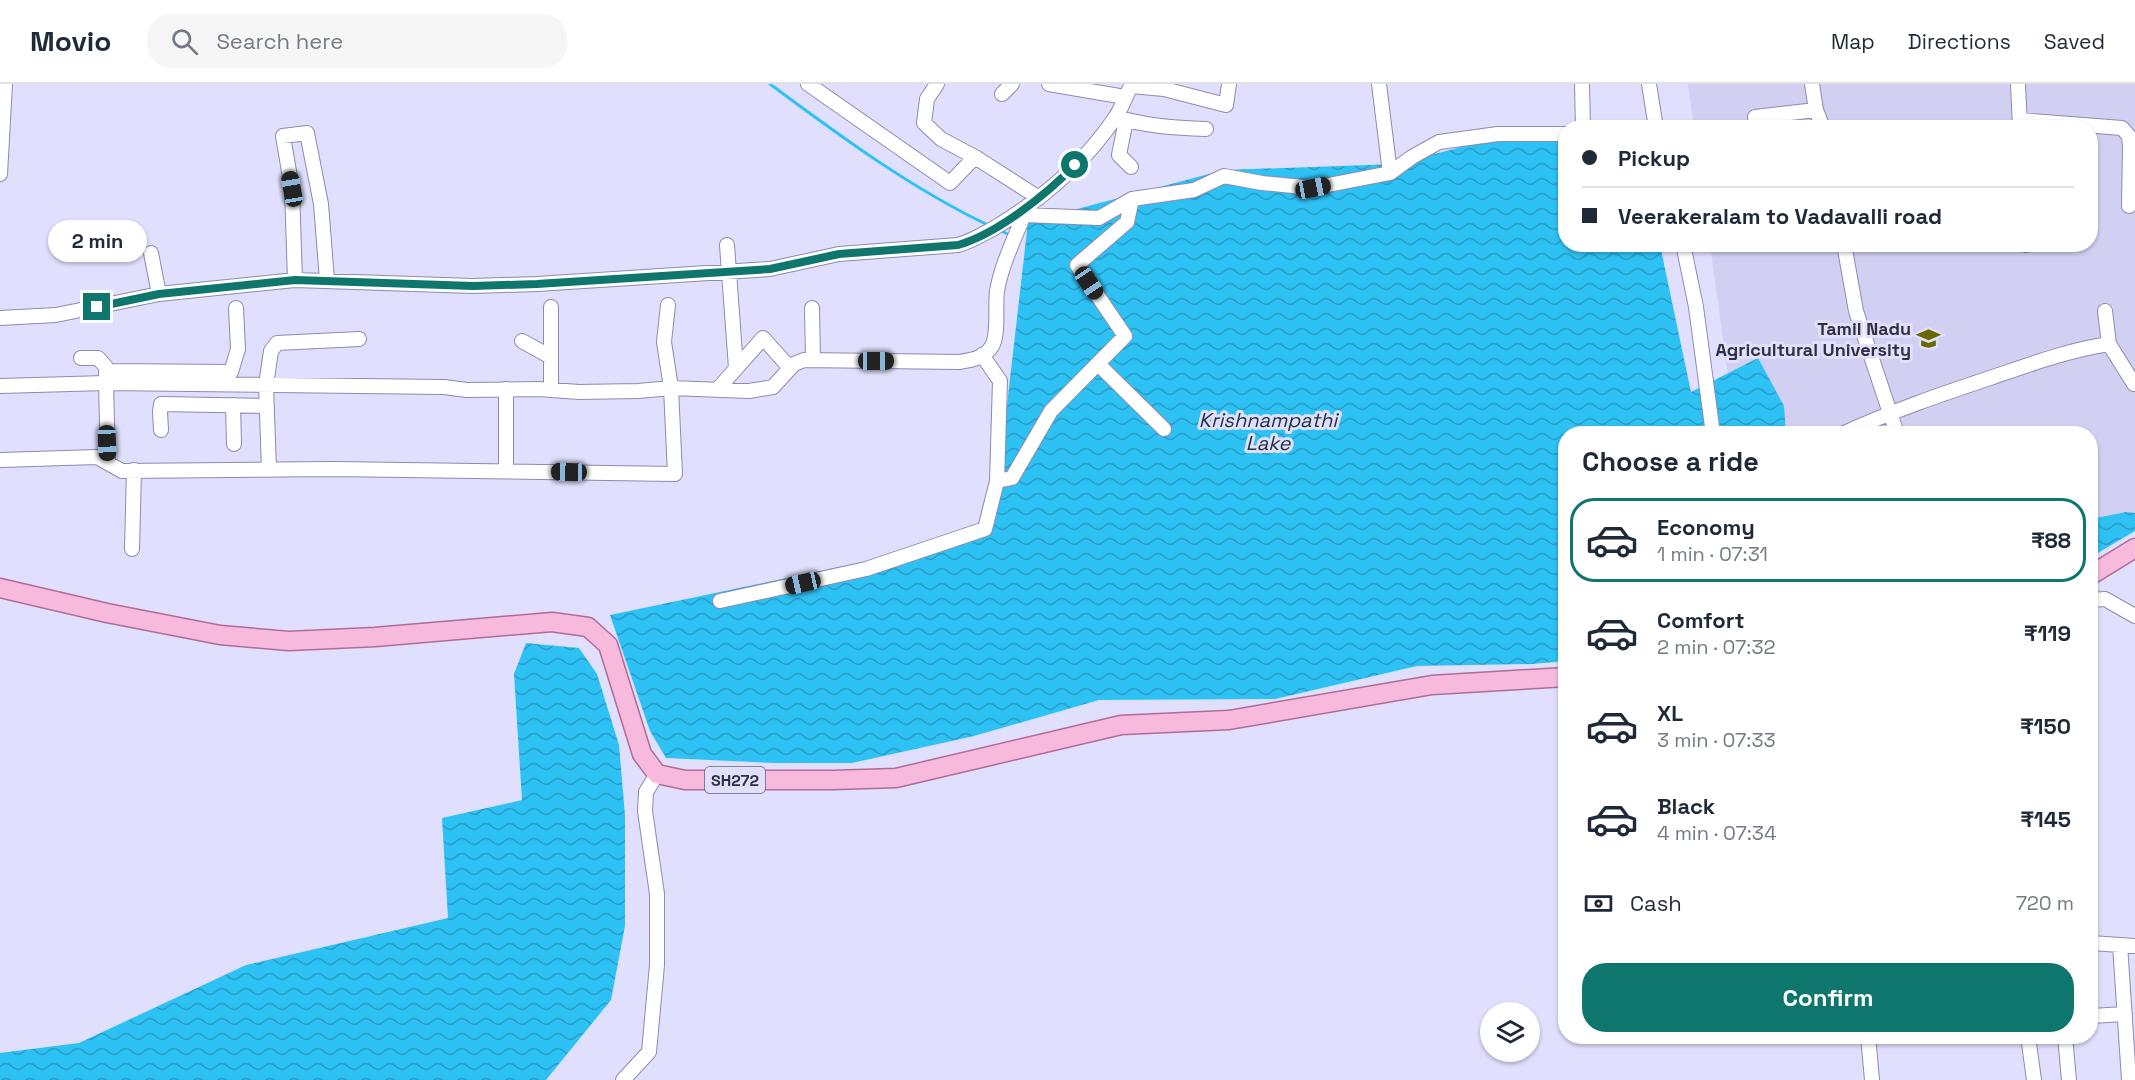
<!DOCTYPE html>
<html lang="en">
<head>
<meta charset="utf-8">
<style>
	body { margin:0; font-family:"Space Grotesk",sans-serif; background:#f6f6f7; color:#1f2937; height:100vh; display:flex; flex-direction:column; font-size:22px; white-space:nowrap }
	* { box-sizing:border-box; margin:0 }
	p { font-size:20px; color:#747a83 }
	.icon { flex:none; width:33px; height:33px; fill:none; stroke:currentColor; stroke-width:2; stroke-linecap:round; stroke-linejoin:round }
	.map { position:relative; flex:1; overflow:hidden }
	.sheet { position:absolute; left:1558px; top:342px; width:540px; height:618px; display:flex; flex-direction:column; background:#fff; border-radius:24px; box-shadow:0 2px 4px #0004 }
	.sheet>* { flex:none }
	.top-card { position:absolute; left:1558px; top:36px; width:540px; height:132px; border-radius:24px; box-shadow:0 2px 4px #0004; display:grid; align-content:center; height:132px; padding:0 24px; background:#fff }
	.tools { position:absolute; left:1480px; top:918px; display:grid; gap:12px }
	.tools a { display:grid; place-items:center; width:60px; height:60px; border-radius:50%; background:#fff; box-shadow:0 2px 4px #0004; font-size:30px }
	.end { position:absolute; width:27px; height:27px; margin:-14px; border:8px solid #0f766e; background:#fff; box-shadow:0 0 0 3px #fff }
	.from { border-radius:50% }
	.bubble { position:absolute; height:42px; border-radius:21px; background:#fff; box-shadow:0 2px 4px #0004; font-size:20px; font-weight:700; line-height:42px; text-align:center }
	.car { position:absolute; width:18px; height:36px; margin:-18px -9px; border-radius:8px; box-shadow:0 0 4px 2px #0007; background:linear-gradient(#222 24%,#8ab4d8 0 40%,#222 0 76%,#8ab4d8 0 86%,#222 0) }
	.top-card b { display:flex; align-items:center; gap:21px; height:57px; font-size:22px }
	.top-card b+b { border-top:2px solid #e0e1e3 }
	.top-card i { width:15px; height:15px; background:#1f2937 }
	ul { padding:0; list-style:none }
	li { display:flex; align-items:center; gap:18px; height:84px; margin:0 12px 9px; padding:0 12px; border:3px solid transparent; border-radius:24px }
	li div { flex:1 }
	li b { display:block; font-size:22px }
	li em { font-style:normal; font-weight:700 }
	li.current { border-color:#0f766e }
	li>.icon { width:54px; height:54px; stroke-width:1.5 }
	h2 { padding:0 24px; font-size:27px; line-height:72px }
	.pay { display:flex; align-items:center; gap:15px; height:66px; padding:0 24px; font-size:22px }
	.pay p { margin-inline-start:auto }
	.primary-button { display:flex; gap:12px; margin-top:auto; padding:12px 24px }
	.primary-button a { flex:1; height:69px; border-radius:24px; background:#0f766e; color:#fff; font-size:24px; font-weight:700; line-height:69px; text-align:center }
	header { display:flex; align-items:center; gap:36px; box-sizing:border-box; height:84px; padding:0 30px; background:#fff; border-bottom:2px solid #e0e1e3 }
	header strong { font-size:28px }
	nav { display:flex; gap:33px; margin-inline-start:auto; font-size:21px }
	.search { width:420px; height:54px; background:#f6f6f7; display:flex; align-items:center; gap:15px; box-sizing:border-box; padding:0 21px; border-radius:24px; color:#747a83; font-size:22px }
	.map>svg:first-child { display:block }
	.built { fill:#d1d0f3 }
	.water { fill:url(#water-waves) }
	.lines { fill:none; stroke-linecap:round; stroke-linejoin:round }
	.stream { stroke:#2ec1f4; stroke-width:3 }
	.minor-casing { stroke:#8d8bae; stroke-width:16 }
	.major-casing { stroke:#af6c95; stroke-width:21 }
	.minor { stroke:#fff; stroke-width:14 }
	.major { stroke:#f8badc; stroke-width:18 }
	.route { stroke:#0f766e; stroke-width:8 }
	.labels { text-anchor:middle; stroke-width:6; stroke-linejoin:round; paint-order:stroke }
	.shield { fill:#e0dffd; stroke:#656477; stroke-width:1.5 }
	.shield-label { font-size:16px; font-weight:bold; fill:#30303e }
	.poi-label { font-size:18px; font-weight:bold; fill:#30303e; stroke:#e0dffd; text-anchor:end }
	.water-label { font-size:20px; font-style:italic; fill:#1c323c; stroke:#e0dffd }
</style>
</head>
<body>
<header>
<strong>Movio</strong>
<div class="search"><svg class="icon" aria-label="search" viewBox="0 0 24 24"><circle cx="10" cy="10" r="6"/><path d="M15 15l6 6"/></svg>Search here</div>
<nav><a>Map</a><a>Directions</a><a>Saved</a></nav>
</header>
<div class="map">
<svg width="2135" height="996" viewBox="0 0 2135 996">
	<defs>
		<pattern id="water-waves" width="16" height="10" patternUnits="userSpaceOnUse" patternTransform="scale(1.5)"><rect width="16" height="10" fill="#2ec1f4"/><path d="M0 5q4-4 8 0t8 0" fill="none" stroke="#289dc7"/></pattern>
	</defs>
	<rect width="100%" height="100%" fill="#e0dffd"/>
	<!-- built -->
	<path class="built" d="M1688 0H2135V431L2091 459V350L1736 349 1710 161 2091 160V44L1694 43Z"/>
	<!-- water -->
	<path class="water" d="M1491 55 1566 56V160L1660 161 1691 308 1758 274 1784 322 1786 349 1566 350V577L1532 580 1417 582 1275 615 1099 616 974 652 852 679H775L666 674 650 647 610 531 968 456 997 408 1028 138 1224 86 1397 80Z
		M2126 428 2135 429V447L2091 473V435Z
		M526 559 579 564 597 590 619 661 625 731V842L611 916 546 996H0V969L79 959 246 881 448 834 442 734 522 716 514 590Z"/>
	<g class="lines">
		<!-- stream -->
		<path class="stream" d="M770 0C840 52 912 105 990 142
			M999 146 1012 152"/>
		<defs>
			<path id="minor" d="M808 0 950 99 975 73 1039 114
				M937 0 927 15 924 39 941 55 975 73
				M1049 0 1125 13
				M1379 0 1390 89
				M1582 0 1583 44
				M1649 0 1656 44
				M1812 0 1816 26 1823 44
				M2018 0 2020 43
				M1131 2 1164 5 1226 21 1229 0
				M1002 10 1012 0
				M1116 33C1146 42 1175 44 1206 45
				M1126 36 1119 71 1131 83
				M2020 36 2122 44 2129 52 2130 63 2129 122
				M1757 44 1755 33 1816 26
				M0 90 5 0
				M1024 131 1099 134 1132 115 1194 106 1224 92 1262 99 1313 104 1390 89 1412 73 1439 58 1498 50H1566
				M1683 160 1696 223 1713 350
				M1844 160 1856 227 1897 350
				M2026 160V161
				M727 161 736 284
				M151 169 159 210
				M295 196 292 105 283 52 307 49 321 120 327 196
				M812 224 813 276
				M2105 227 2109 260 2134 300
				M0 234 56 231 159 210 295 196 473 202 537 200 770 185 839 170 958 161C972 157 983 150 996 143 1042 115 1085 78 1115 34 1122 24 1126 11 1132 0
				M522 257 551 273
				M1098 280 1164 345
				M106 287 231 288 238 265 236 224
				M0 302 106 299V283L98 274H81
				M551 306V223
				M717 306 763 254 790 284
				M233 321 234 360
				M161 346 160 328 161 320 267 322
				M1842 350C1892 327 1942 310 1993 293 2031 280 2069 266 2109 260
				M0 376 97 373 122 387 333 385 675 390 671 304 664 258 668 221
				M108 379 106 299 444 303 467 306 538 305 579 308 638 307 671 304 749 307 773 303 794 280 804 276 959 278C972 276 985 274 992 262 999 250 995 222 997 207 1002 178 1017 150 1027 123
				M269 386 266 301 271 267 277 259 359 255
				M506 387V305
				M997 397 1012 394 1051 327 1125 252 1077 181 1127 138 1132 115
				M132 465 134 386
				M2091 516 2105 515 2135 532
				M720 517 866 485 985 445 997 397 1000 297 982 271
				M2091 859 2135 862
				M2120 861 2129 996
				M2091 932 2125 930
				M1868 952 1872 996
				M2028 952 2034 996
				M2065 952 2069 996
				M623 996 649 968 657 881V810L645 727 646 708 657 690"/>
			<path id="major" d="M2091 491 2135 464
				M0 504 107 529 220 551 289 557 375 553 552 538 588 543 608 561 642 670 657 690 685 696H833L896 694 1121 641 1229 636 1432 601 1566 593"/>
		</defs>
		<!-- minor casing -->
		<use href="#minor" class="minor-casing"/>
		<!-- major casing -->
		<use href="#major" class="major-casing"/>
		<!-- minor -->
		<use href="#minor" class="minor"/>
		<!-- major -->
		<use href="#major" class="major"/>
	</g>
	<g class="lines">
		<!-- route -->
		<path class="route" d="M97 223 159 210 295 196 473 202 537 200 770 185 839 170 958 161C997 150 1047 110 1075 81"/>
	</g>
	<!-- icons -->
	<defs>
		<symbol id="university-bare" viewBox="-9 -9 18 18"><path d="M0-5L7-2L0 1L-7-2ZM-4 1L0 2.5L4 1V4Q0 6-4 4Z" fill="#6a6700" stroke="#e0dffd" stroke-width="2.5" paint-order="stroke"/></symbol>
	</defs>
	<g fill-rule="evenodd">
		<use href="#university-bare" x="1912" y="238" width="33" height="33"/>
	</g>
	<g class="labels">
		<!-- shield labels -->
		<rect class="shield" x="705" y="683" width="60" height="26" rx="4.5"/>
		<g class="shield-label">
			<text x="735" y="702">SH272</text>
		</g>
		<!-- poi labels -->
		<g class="poi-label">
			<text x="1911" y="251">Tamil Nadu<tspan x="1911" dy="21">Agricultural University</tspan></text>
		</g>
		<!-- water labels -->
		<g class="water-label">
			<text x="1268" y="343">Krishnampathi<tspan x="1268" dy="23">Lake</tspan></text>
		</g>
	</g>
</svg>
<div class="tools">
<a><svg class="icon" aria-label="layers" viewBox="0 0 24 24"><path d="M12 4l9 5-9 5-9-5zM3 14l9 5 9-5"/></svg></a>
</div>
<i class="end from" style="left:1075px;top:81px"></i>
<i class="end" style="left:97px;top:223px"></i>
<div class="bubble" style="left:48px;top:136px;width:99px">2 min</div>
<i class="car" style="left:1313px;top:104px;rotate:79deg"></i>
<i class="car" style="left:292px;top:105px;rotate:350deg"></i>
<i class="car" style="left:1089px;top:199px;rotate:146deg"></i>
<i class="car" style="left:876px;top:277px;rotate:90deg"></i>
<i class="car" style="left:107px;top:359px;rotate:178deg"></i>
<i class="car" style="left:569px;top:388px;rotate:271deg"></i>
<i class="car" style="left:803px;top:499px;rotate:257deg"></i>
<div class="top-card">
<b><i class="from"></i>Pickup</b>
<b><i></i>Veerakeralam to Vadavalli road</b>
</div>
<section class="sheet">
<h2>Choose a ride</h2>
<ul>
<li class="current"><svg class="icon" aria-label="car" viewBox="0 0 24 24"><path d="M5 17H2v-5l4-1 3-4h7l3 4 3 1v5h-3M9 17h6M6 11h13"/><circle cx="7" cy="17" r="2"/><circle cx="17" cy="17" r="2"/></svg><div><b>Economy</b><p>1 min · 07:31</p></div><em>₹88</em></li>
<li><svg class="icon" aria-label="car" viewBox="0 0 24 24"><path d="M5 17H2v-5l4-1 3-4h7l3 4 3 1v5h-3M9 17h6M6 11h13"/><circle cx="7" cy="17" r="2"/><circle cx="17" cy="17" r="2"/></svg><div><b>Comfort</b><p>2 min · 07:32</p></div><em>₹119</em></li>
<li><svg class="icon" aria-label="car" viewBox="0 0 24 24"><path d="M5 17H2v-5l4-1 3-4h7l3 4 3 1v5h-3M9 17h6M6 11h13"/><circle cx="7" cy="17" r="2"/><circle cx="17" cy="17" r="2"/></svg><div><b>XL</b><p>3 min · 07:33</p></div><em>₹150</em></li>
<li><svg class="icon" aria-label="car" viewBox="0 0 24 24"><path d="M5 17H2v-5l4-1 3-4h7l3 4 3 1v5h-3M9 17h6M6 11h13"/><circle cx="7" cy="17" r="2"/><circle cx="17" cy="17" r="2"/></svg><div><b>Black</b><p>4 min · 07:34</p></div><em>₹145</em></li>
</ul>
<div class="pay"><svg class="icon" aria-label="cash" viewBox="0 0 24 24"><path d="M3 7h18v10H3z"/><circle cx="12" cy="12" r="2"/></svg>Cash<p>720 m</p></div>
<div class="primary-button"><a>Confirm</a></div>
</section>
</div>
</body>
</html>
